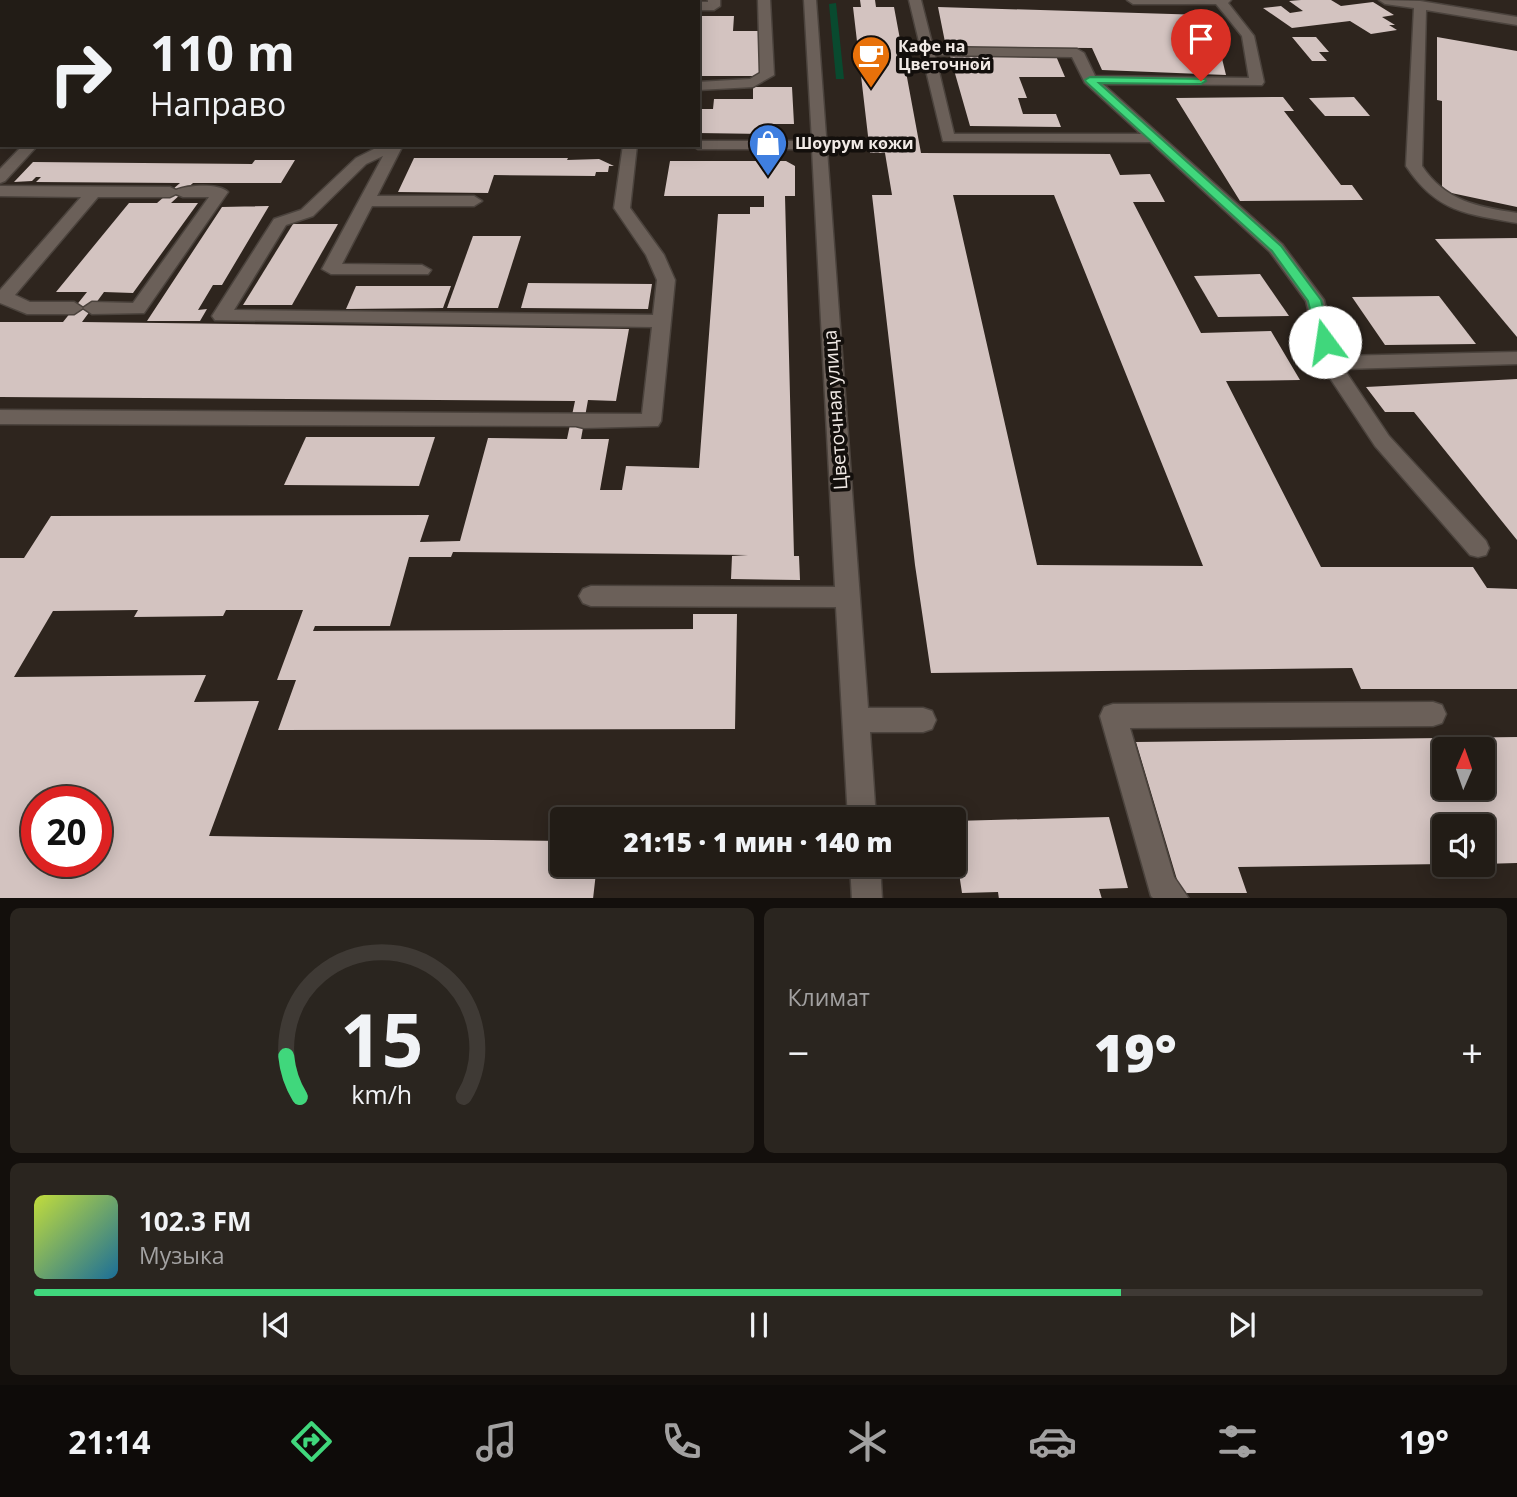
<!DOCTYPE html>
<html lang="ru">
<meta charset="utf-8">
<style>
body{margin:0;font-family:"Open Sans",sans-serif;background:#2a251f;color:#f1f3f6;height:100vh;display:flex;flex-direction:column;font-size:26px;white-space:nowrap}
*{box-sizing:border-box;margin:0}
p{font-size:23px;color:#a2a1a1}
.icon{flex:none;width:38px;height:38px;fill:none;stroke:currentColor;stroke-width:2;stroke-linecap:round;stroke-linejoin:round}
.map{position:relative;height:898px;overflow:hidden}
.side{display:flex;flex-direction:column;gap:10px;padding:10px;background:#130f0c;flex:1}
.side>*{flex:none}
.guide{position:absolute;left:0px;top:0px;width:700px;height:147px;box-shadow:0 4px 18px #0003,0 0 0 2px #3f3a35;background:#221c16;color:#f1f3f6;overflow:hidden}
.needle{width:46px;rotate:2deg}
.fabs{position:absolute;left:1432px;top:737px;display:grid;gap:14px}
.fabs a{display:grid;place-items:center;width:63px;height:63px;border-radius:7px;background:#221c16;box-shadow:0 4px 18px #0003,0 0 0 2px #3f3a35;font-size:35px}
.speed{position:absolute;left:21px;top:786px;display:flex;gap:14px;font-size:35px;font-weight:700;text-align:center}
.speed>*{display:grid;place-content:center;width:91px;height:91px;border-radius:50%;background:#221c16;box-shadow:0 4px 18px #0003,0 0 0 2px #3f3a35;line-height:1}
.speed .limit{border:10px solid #d22;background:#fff;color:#111}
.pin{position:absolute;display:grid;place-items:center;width:60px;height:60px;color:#fff;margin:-72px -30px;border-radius:50% 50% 50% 0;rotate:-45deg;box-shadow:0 0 7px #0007}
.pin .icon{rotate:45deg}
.me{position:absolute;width:77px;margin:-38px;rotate:346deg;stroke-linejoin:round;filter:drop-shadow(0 0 5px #0008)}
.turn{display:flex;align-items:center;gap:24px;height:147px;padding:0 35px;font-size:32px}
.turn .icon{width:91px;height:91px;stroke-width:2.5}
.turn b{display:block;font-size:49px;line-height:60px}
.big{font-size:52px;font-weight:800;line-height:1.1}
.side .tile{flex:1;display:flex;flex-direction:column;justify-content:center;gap:10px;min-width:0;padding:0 24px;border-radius:10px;background:#2a251f}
.side .dial{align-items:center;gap:0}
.dial svg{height:182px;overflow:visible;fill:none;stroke:#3f3a35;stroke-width:7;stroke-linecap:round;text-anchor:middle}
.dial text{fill:#f1f3f6;stroke:none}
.song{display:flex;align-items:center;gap:21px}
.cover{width:84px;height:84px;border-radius:10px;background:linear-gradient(135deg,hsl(70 70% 55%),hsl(200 70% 35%))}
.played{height:7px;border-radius:4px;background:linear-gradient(90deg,#40d77c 75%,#3f3a35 75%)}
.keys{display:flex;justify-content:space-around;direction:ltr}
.heat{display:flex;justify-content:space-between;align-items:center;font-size:38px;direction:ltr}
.side .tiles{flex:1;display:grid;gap:10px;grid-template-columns:1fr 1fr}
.tile:last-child{grid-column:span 2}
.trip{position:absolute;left:550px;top:807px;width:416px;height:70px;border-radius:7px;background:#221c16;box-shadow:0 4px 18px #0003,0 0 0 2px #3f3a35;font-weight:800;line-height:70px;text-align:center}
.menu{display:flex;height:112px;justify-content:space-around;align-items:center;background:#0e0b09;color:#a2a1a1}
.menu .icon{width:49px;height:49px}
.menu .active{color:#40d77c}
.menu b{font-size:32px;color:#f1f3f6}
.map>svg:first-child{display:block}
.green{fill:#094a2f}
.building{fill:#d3c3c0;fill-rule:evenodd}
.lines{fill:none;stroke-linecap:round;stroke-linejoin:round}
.minor-casing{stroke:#4b433d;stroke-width:3}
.minor{fill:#6b6059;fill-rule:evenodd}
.route{fill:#40d77c;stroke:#2a8c51;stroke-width:2}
.labels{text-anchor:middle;stroke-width:7;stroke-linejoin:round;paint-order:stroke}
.far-poi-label{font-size:16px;font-weight:bold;fill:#f1eae6;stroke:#130f0c;text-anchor:start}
.street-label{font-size:19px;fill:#f1eae6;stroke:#130f0c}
</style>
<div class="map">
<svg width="1517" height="899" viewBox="0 0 1517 899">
<rect width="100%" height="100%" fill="#2e251e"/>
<polygon class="green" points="836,3 844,79 836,79 829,4"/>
<g class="building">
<path d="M860 0H875L876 7H894L921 153 1110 154 1120 175 1150 174 1165 202H1133L1201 333 1271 331 1300 380 1226 381 1321 567H1473L1487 588 1517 589V689H1361L1352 668 931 673 915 565 872 195H892L885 153H870L853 7H861ZM953 195H1054L1203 566 1037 565Z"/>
<polygon points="1301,0 1331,0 1341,6 1373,2 1394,15 1382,17 1395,25 1389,25 1397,30 1371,34 1350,21 1292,28 1263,8 1281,6 1290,13 1303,11 1289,1"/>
<polygon points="938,7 1204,15 1216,34 1226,75 1102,70 1092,48 946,47"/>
<polygon points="698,16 734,16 733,31 761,31 760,76 698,76"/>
<polygon points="1292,37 1316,37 1329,52 1319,52 1327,61 1312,61"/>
<polygon points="1437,37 1517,51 1517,207 1442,191 1442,101 1437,100"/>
<polygon points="950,56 1056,56 1065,77 1019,77 1027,98 1018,98 1023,114 1056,114 1061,127 970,126"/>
<polygon points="753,87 792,87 794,124 772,124 772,134 698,133 698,109 713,109 714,99 753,99"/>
<polygon points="1283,97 1294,111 1284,111 1341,185 1352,185 1363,200 1240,201 1176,98"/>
<polygon points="1354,97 1370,116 1325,116 1309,98"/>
<polygon points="414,158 568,158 567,160 599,159 614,166 609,166 608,172 596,172 595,176 494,175 488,193 398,192"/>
<path d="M255 160H295L281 183H193L171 203H198L133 293 104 292 82 322 629 329 616 401 588 400 581 439H609L600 490H622L626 466 699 468 718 214H750V207H764V196H664L670 161H786L795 166V196H785L794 556H799L800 580 731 579 732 556 748 555 453 552 451 557H409L390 626H315L313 631 693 629V614H737L735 729 278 730 296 680H277L303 610H226L223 616 134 617 138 610 53 611 14 677 206 675 194 702 259 701 209 836 562 841V864H597L593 899H0V558H24L51 516 429 515 420 542 460 541 488 438 567 439 575 401 0 397V322H63L87 292H56L129 203H157L180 183 36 182 41 177H36L32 181 14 182 33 162 252 164ZM37 802H96V861H37Z"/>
<polygon points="269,206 222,285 213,285 198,310 207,309 200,321 147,321 222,207"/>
<polygon points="293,224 338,224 292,305 243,305"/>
<polygon points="473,236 521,236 498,308 447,308"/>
<polygon points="1517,238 1517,337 1435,239"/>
<polygon points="1260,274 1289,316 1218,317 1194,276"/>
<polygon points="528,283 652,284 648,309 521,308"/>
<polygon points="356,286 451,286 443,308 346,309"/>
<polygon points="1439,296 1476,344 1385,345 1352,297"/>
<polygon points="1517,379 1517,540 1414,412 1385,412 1366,387"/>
<polygon points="306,437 435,437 419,486 284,485"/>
<path d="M1517 737V863L1482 864V826H1444V864L1238 867 1247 893H1181L1136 742ZM1444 749H1482V788H1444Z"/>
<polygon points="1109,817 1128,888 1099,889 1102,899 999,899 998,892 962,893 954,840 954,821"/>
</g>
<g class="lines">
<g class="minor-casing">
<g id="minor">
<polygon points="279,0 291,0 278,2"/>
<rect x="502" y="0" width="12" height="2"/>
<rect x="559" y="0" width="12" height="2"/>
<rect x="613" y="0" width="12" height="2"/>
<rect x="659" y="0" width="12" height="2"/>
<polygon points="708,0 720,0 720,6 714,10 698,10 698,2 708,2"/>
<polygon points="758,0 770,0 774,75 753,87 698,90 698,82 750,79 760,73"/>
<polygon points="804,0 816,0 868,708 923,708 932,711 936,720 932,729 923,732 870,732 876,819 848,819 836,607 591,606 583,603 579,596 583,589 591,586 835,587 812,149 698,149 691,145 698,145 698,141 812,141"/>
<path d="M909 0H921L933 47 1077 49 1084 53 1095 76 1249 78 1242 36 1216 4H1133L1127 0H1231L1228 3 1254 36 1264 82 1262 85 1103 84 1282 244 1324 300 1338 356 1517 352V364L1344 369 1389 436 1486 541 1489 548 1486 555 1478 557 1470 555 1375 446 1320 363 1306 301 1270 252 1150 142 943 141ZM935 55 1072 57 1085 83 1141 134H954Z"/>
<path d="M1379 0 1420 1 1517 17V25L1426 10 1422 166C1445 201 1478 207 1517 213V223C1467 214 1436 212 1406 166L1414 8 1385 4Z"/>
<rect x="0" y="100" width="2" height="8"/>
<polygon points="0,138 2,145 7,145 0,146"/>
<polygon points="23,145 38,145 5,181 0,183 0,169"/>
<polygon points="382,145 403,145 377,196 474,196 482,201 474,206 372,206 342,264 422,265 431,270 428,274 331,274 322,269 383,156 366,164 313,216 286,225 234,310 653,315 657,280 646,255 614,208 623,145 637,145 630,208 664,255 675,280 661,421 658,426 584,428 576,426 0,424 0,410 642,414 652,327 215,320 212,316 274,219 301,210 356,158"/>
<path d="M0 186 170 187 176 190C188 185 219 183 228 192L144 313 92 314 83 308 74 314H27L0 303V290L81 197 0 196ZM176 194 183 197H209L133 303 92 302 83 308 74 302H30L15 295 98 197H170Z"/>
<polygon points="1433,702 1442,705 1446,714 1442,723 1433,726 1130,728 1174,877 1189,899 1154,899 1151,896 1100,716 1104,707 1113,704"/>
<polygon points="850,864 880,864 882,899 852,899"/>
</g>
</g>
<use href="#minor" class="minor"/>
</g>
<polygon class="route" points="1090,77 1205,79 1206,81 1201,84 1099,83 1281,246 1321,300 1332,342 1330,345 1325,347 1318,342 1308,301 1272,251 1086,82 1085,80"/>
<defs>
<g id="cafe-pin" transform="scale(2.0125)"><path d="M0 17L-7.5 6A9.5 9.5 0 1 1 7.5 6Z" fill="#e8710a" stroke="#130f0c"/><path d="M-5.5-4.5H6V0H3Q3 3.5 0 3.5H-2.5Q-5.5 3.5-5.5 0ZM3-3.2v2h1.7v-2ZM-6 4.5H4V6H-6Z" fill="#fff"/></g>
<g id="shop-pin" transform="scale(2.0125)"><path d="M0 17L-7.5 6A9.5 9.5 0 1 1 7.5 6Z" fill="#3f7fe0" stroke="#130f0c"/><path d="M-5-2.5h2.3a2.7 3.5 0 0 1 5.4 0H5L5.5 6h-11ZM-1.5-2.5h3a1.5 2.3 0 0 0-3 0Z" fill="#fff"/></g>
</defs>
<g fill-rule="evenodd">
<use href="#cafe-pin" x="871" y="55"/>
<use href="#shop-pin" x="768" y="143"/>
</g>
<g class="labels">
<g class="far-poi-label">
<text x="898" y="52">Кафе на<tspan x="898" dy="18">Цветочной</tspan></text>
<text x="795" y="149">Шоурум кожи</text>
</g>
<g class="street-label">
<text transform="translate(835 410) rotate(-94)" y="7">Цветочная улица</text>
</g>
</g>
</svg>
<div class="fabs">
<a><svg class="needle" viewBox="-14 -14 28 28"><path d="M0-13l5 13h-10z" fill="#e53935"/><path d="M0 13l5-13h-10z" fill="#a2a1a1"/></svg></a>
<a><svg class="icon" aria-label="sound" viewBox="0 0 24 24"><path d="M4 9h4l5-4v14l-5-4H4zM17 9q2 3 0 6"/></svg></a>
</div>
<div class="speed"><div class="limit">20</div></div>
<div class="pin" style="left:1201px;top:81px;background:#d93025"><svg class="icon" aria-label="arrive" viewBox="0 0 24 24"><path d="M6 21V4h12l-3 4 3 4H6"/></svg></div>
<svg class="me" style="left:1325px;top:342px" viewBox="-20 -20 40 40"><circle r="19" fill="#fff"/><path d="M0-13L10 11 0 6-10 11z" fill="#40d77c"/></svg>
<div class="trip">21:15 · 1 мин · 140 m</div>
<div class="guide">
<div class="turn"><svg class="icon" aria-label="right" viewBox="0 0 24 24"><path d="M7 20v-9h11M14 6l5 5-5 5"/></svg><div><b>110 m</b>Направо</div></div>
</div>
</div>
<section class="side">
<div class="tiles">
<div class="tile dial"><svg viewBox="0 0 100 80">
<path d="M14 69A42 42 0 1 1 86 69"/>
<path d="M14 69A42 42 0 0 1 8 51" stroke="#40d77c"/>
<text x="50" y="56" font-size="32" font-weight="700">15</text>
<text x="50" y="72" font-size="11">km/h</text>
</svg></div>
<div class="tile"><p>Климат</p>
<div class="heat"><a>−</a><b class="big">19°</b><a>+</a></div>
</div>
<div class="tile">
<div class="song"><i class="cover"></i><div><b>102.3 FM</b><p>Музыка</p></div></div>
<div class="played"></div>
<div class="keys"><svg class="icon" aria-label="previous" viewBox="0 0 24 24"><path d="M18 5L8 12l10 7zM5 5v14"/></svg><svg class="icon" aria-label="pause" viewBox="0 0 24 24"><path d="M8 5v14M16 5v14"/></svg><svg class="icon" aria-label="next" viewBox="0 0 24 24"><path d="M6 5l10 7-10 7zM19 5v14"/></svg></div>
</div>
</div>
</section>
<nav class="menu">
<b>21:14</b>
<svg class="icon active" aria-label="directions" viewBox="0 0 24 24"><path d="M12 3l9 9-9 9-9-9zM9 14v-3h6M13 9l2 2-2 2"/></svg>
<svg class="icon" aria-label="music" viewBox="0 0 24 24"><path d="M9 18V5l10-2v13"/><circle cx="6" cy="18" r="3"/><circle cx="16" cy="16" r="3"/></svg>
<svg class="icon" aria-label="phone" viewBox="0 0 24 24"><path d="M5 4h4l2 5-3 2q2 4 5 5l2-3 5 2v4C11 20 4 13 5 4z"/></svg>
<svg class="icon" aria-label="climate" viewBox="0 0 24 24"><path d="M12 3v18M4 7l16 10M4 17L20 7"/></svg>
<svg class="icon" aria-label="car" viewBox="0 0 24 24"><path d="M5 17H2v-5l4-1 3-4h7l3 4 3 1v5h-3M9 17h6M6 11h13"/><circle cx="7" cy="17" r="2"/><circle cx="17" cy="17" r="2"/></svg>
<svg class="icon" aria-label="filters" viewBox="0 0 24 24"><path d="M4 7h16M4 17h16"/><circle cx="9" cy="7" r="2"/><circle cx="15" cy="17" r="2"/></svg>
<b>19°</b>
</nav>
